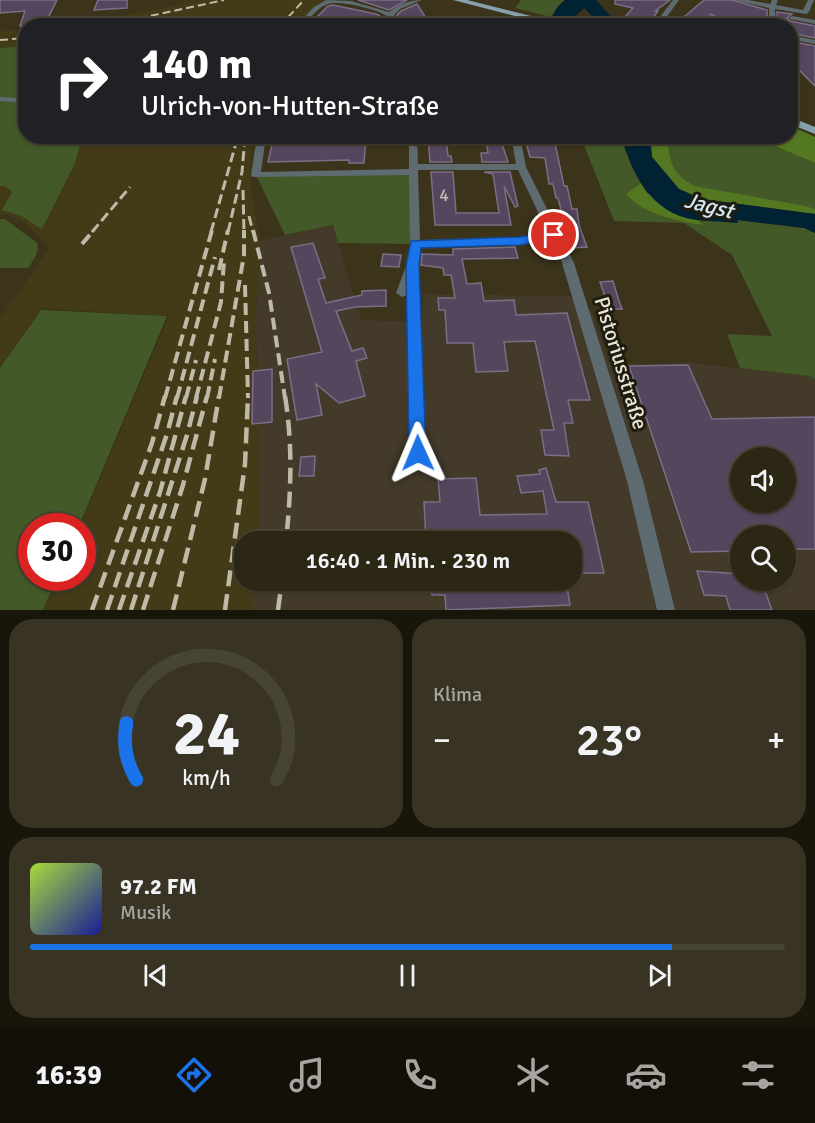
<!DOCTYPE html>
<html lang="de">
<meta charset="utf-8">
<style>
body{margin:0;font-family:Signika,sans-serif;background:#383322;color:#f1f3f6;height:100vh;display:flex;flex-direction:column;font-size:22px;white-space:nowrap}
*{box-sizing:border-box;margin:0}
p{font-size:20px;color:#a6a5a0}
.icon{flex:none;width:33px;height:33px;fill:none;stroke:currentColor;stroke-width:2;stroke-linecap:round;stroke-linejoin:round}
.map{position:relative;height:610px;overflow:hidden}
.sheet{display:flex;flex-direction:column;gap:9px;padding:9px;background:#18150b;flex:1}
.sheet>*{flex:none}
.top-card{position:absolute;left:18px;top:18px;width:780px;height:126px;border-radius:24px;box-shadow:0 2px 4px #0004,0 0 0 2px #484434;background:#202124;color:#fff;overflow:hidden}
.fabs{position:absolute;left:730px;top:447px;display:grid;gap:12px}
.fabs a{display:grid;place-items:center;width:66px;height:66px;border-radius:50%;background:#2c2714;box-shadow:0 2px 4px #0004,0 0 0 2px #484434;font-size:30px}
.speed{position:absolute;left:18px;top:513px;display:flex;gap:12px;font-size:30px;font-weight:700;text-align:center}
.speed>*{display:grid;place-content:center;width:78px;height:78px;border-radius:50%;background:#2c2714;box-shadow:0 2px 4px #0004,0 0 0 2px #484434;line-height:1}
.speed .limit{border:9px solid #d22;background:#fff;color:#111}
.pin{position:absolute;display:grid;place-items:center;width:51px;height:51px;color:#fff;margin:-26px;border:3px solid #fff;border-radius:50%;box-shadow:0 2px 6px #0007}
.me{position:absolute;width:66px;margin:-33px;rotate:359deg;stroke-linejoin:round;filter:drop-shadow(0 0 4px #0008)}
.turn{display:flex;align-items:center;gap:21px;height:126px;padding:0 24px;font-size:27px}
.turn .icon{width:78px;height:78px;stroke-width:2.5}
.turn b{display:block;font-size:42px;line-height:51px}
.big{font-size:45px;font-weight:600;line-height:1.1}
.sheet .widget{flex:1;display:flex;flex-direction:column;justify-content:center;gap:9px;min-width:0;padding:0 21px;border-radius:24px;background:#383322}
.sheet .dial{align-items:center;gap:0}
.dial svg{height:156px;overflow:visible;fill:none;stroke:#484434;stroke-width:7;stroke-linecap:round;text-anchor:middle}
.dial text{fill:#f1f3f6;stroke:none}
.song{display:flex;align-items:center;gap:18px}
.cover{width:72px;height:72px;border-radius:9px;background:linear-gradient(135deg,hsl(80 70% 55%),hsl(240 70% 35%))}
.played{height:6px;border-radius:3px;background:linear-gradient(90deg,#1a73e8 85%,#484434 85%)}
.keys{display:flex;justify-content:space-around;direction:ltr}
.heat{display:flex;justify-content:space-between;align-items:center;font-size:33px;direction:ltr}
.sheet .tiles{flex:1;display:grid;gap:9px;grid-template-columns:1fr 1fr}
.widget:last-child{grid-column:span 2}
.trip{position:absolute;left:234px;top:531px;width:348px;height:60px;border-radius:24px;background:#2c2714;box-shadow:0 2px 4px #0004,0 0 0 2px #484434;font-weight:600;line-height:60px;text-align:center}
.tab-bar{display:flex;height:96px;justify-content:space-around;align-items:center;background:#121008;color:#a6a5a0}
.tab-bar .icon{width:42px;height:42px}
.tab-bar .active{color:#1a73e8}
.tab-bar b{font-size:27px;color:#f1f3f6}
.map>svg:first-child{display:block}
.industrial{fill:#433a2a;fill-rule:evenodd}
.built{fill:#433a18}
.green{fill:#435928}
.forest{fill:#547821}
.water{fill:#002232}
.building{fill:#54465d;stroke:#7c6e87;stroke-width:1.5;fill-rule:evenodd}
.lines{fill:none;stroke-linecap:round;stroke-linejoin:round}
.minor{fill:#5e6b71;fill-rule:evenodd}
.primary{fill:#86a0ae;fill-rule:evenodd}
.rail-far3{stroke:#bfbaa8;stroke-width:2;stroke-dasharray:8 4;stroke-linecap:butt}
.rail-far2{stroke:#bfbaa8;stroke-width:3;stroke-dasharray:10 4.5;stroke-linecap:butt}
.rail-far1{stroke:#bfbaa8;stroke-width:4;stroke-dasharray:12 6;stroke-linecap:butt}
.rail{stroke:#bfbaa8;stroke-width:4.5;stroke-dasharray:16 8;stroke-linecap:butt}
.route{fill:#1a73e8;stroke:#114b97;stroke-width:1.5}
.labels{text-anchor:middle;stroke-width:6;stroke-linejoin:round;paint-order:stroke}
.number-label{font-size:18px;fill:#c4bdb7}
.street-label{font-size:21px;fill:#e9e5d5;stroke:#1f1c10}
.water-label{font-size:22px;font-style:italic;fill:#d1e8f5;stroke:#1f1c10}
</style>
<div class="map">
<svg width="815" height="610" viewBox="0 0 815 610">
<rect width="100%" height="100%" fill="#3b341a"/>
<path class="industrial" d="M333 225 361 320 422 322 423 294 570 296 591 310 609 364 693 363 809 376 815 379V610H252L256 581 572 580V542L259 541 256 310 260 241ZM741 458H786V502H741ZM741 536H786V580H741Z"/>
<g class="built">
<polygon points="195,0 325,0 295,25 63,26 150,11"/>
<polygon points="25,30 25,46 0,48 0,31"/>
<polygon points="26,137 253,137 251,159 251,187 260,241 256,310 259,541 244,542 244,580 256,581 252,610 44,610 58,578 82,578 82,526 80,526 169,316 41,308 0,367 0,319 48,250 47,244 25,223 10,215 0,214 0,181"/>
</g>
<g class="green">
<polygon points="521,0 565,0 558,6 551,17 515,8"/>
<polygon points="25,46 26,136 82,137 75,163 42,229 19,215 2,210 12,192 5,186 0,186 0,48"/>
<path d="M730 136 760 140 815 163V209L695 186C672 174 670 162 667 137H705L712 142 728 141Z"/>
<polygon points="581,137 622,137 625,150 641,183 626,194 669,218 702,225 696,218 738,222 737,220 805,228 815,233 815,379 809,376 740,368 727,334 772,336 732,255 684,223 614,221"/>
<polygon points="414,172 415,244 338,243 333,225 285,235 256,175"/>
<path d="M0 219H5L37 243C40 253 33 260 28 268H0Z"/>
<polygon points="41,310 167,316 79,526 32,526 32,578 57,578 43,610 0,610 0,368"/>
</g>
<g class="forest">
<polygon points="791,126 815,137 815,163 760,140 735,137 790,136"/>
<path d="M650 137H667C670 162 672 174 695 186L805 206 815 209V214L702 199 679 189 652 157Z"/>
<path d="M641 183 647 193 691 218H696L703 225C677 221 644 215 626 194Z"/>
</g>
<g class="water">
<path d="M565 0H596L619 25H601L584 8 570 21 571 25 551 26C552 14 556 7 565 0Z"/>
<path d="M622 137H650L652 157 679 189 702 199 815 214V233L804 228 737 220 738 223C721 221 702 222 686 218 649 208 630 170 622 137Z"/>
</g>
<g class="building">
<polygon points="0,0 57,0 44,26 20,26 25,11 0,13"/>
<polygon points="98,0 127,0 127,8 94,10"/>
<polygon points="358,0 407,0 389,10"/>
<polygon points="615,0 670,0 655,11 658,11 649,23 624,18 633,8 615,4"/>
<polygon points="704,0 732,0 767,10 767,26 747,23 748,26 731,25 711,14 705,25 693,22 691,26 677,23"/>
<polygon points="417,4 429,23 426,24 427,26 402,26 397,15 401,11"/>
<polygon points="333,5 376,14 386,19 390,25 367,25 366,20 357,21 332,18 326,26 308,26 328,6"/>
<polygon points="777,12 792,14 787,18 790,21 815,26 815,38 790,33 790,26 778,26"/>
<polygon points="790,41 815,46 815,86 800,71 790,69"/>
<polygon points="274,136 366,136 364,163 349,163 349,160 268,162"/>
<polygon points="428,136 446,137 448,156 451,156 452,162 430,162"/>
<polygon points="524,136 539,136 541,143 555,143 564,186 567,186 572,209 577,209 579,225 587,247 571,248 558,198 556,198 553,184 549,184 545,158 530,157"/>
<polygon points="486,141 501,141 508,162 482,162 481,153 488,153"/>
<polygon points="431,172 453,172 456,213 499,213 493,174 484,172 510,172 518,206 515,207 504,186 511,225 435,225"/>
<polygon points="313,243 325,278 318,279 326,303 362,295 362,291 386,290 386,306 355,307 336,311 352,351 363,348 367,358 356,361 365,396 339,403 316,384 322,415 297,420 287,359 322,352 291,247"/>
<polygon points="515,247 518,258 462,259 467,284 481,283 484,301 514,300 516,315 567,313 590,400 568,400 573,423 564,423 569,456 545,455 541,430 554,430 535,341 504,342 508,371 476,372 473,343 447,343 445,310 439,310 438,298 455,298 451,275 444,275 443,268 421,265 422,254 453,255 453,249"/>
<polygon points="383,254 401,255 399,267 381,266"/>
<polygon points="613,281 619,301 622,309 609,309 600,282"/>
<path d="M688 365 712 419 815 417V549H786V536H741V551L691 552 629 366ZM741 458H786V502H741Z"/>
<polygon points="272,369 272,422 252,424 253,371"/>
<polygon points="315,456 314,476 299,476 301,457"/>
<polygon points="546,468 556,502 588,502 604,573 572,573 572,542 426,542 424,502 440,502 438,479 476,478 480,515 547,514 543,491 521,493 517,476 540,474 539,470"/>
<polygon points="697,571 741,574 741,580 761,580 772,610 730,610 726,596 704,595"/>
<polygon points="432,580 566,580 570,605 446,610 445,595 432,595"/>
</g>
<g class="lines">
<g class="minor">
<path d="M326 0 351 1 389 12C399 4 410 0 422 0L400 9 394 15 400 26H393C392 23 390 20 388 17 381 10 338 0 328 4 318 7 310 18 303 26H296L314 7Z"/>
<polygon points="673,0 679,0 660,26 653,26"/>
<polygon points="734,0 748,0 770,4 772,0 778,0 776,5 803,10 808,0 814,0 809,12 806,14 775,9 776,26 769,26 769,8"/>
<polygon points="792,16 815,20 815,24 790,19 789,18"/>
<polygon points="713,17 715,18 729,26 720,26 711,20 710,19"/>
<polygon points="790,35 815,40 815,44 790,39"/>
<polygon points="0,97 16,98 20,100 16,102 0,101"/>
<path d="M257 136H266L261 172 409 169V136H417L418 164H516L511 136H520L526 167 574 263 643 481 675 610H657L627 481 562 263 551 239 520 245 420 247 418 266 425 453 423 458 418 460 413 458 411 453 407 295 402 297 396 293 406 266 410 244 409 175 253 177 251 175ZM418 170H518L548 233 520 237 420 240Z"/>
</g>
<g class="primary">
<polygon points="453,0 467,0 571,26 554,26"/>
<polygon points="790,117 815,127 815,134 790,124"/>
</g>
<g class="rail-far3">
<polyline points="104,26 224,0"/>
<polyline points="280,26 304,0"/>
<polyline points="0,40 26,38"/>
</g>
<g class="rail-far2">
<polyline points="243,190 244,232"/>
<polyline points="249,216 253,232"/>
<polyline points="92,232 130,187"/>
<polyline points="211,232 238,136"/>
<polyline points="228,232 242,172 245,137"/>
</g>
<g class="rail-far1">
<polyline points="253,230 269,293 285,398"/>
<polyline points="82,244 94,230"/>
<polyline points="219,270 228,230"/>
<polyline points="245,285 248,398"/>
<polyline points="165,398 212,230"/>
<polyline points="177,398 215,257"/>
<polyline points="186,398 196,360"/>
<polyline points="196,398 221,302 224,261"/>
<polyline points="207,398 215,359"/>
<polyline points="219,398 244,255 244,230"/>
</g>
<g class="rail">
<path d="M285 396C293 446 291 492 286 542"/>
<polyline points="92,610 152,443 165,396"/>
<polyline points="107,610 167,434 177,396"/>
<polyline points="119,610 160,492 186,396"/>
<polyline points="131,610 187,435 197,396"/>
<polyline points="143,610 183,485 207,396"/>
<polyline points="173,610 205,479 219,396"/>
<polyline points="225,610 245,464 248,396"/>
<polyline points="278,610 282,580"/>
</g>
</g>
<polygon class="route" points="554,231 559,232 559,238 520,245 421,248 419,266 426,453 424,458 418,461 412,458 409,453 406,266 411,241 520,237"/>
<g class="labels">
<g class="number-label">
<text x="444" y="201">4</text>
</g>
<g class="street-label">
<text transform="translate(621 363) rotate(73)" y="7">Pistoriusstraße</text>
</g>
<g class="water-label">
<text transform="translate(709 205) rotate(14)" y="8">Jagst</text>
</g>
</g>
</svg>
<div class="fabs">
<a><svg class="icon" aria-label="sound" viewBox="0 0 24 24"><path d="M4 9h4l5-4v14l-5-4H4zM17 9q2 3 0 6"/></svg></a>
<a><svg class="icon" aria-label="search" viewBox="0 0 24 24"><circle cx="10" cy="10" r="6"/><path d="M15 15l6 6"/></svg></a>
</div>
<div class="speed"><div class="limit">30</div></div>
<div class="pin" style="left:554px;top:235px;background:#d93025"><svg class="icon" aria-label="arrive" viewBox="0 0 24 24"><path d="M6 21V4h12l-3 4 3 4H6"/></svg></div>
<svg class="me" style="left:418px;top:453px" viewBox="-20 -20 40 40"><path d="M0-17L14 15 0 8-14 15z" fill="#1a73e8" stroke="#fff" stroke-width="4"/></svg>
<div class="trip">16:40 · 1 Min. · 230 m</div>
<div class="top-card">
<div class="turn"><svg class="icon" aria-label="right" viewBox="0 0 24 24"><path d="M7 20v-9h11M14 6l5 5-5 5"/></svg><div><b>140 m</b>Ulrich-von-Hutten-Straße</div></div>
</div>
</div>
<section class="sheet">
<div class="tiles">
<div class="widget dial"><svg viewBox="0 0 100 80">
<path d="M14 69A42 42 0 1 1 86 69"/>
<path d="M14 69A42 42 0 0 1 9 40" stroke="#1a73e8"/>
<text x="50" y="56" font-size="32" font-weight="700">24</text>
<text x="50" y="72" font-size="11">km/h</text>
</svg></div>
<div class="widget"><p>Klima</p>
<div class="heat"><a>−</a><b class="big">23°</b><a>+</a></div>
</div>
<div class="widget">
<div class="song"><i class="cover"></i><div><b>97.2 FM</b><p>Musik</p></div></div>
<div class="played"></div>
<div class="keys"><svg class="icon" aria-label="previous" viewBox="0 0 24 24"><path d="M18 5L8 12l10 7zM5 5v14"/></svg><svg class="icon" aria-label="pause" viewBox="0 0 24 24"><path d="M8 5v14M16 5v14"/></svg><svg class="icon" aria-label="next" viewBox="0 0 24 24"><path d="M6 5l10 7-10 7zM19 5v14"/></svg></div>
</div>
</div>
</section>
<nav class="tab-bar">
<b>16:39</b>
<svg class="icon active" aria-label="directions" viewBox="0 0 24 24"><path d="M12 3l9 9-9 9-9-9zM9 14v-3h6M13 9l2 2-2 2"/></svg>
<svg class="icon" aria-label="music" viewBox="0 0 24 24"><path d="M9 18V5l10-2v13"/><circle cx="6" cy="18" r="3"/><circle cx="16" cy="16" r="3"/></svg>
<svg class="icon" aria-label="phone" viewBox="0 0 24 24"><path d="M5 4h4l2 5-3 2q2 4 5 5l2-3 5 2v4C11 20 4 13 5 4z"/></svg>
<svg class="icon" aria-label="climate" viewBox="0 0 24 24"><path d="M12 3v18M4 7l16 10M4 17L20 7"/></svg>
<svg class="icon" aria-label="car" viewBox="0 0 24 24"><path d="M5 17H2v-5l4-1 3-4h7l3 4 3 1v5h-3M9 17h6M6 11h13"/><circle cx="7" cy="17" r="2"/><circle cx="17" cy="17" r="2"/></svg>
<svg class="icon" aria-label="filters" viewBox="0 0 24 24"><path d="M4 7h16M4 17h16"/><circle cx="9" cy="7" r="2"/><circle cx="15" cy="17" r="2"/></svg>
</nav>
